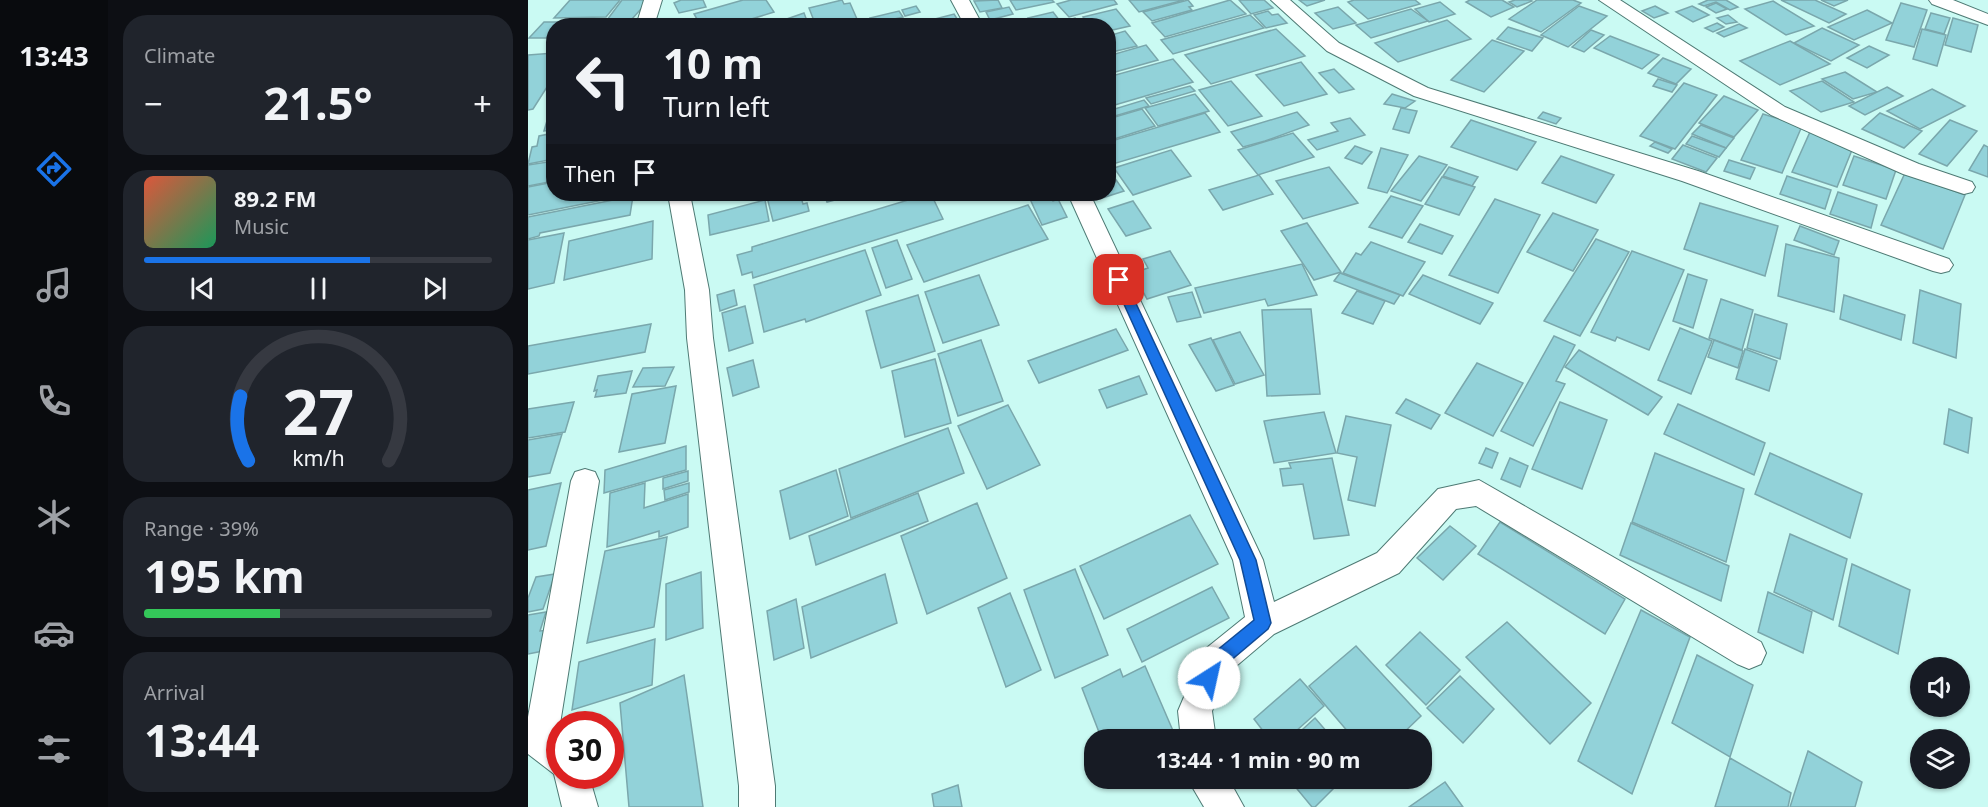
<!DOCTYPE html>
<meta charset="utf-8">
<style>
body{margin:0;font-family:"Noto Sans",sans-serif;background:#20242c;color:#f1f3f6;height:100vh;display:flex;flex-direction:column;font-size:22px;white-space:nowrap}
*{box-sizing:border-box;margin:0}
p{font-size:20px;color:#9ea1a6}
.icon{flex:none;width:33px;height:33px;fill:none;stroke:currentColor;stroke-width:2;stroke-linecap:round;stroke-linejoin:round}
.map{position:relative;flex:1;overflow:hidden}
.side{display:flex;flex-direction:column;gap:15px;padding:15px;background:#0d0f14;width:420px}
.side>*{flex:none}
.guide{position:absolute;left:18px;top:18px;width:570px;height:183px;border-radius:24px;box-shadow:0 2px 4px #0004;background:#171b24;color:#f1f3f6;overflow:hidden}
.fabs{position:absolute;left:1382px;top:657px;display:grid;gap:12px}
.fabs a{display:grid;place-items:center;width:60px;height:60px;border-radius:50%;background:#171b24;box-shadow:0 2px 4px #0004;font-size:30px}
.speed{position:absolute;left:18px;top:711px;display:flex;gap:12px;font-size:30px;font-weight:700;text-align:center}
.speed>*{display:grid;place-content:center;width:78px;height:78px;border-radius:50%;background:#171b24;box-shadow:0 2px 4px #0004;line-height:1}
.speed .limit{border:9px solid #d22;background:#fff;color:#111}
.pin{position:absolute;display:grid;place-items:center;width:51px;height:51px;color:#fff;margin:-26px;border-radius:12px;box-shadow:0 3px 9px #0006}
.me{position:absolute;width:66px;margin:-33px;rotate:35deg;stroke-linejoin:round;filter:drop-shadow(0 0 4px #0008)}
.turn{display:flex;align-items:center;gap:21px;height:126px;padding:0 18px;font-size:27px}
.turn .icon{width:78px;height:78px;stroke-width:2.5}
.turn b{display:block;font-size:42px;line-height:51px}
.then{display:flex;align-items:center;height:57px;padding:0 18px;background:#0003;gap:12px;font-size:22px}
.big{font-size:45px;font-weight:700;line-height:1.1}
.side .widget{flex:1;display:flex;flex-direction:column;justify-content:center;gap:9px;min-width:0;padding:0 21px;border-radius:24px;background:#20242c}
.side .dial{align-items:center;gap:0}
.dial svg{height:156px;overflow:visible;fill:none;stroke:#363941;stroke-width:7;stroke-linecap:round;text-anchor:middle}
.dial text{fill:#f1f3f6;stroke:none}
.song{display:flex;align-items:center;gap:18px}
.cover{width:72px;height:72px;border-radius:9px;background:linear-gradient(135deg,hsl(10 70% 55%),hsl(150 70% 35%))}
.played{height:6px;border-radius:3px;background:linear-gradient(90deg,#1a73e8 65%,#363941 65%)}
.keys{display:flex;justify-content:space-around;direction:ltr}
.heat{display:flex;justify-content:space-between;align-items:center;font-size:33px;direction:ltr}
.charge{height:9px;border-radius:4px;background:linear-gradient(90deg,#34c759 39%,#363941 0)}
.trip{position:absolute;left:556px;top:729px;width:348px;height:60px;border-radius:24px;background:#171b24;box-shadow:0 2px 4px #0004;font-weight:700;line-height:60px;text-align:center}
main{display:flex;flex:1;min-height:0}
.tabs{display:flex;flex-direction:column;width:108px;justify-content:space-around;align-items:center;background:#090b0e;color:#9ea1a6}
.tabs .icon{width:42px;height:42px}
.tabs .current{color:#1a73e8}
.tabs b{font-size:27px;color:#f1f3f6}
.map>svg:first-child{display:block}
.building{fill:#92d2d9;stroke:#7aa7ac;stroke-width:1.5}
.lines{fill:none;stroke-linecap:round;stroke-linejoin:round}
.minor-casing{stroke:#4e7a74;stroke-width:2}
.minor{fill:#fff;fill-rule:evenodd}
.route{fill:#1a73e8;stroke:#114b97;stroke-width:1.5}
</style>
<main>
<nav class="tabs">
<b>13:43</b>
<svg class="icon current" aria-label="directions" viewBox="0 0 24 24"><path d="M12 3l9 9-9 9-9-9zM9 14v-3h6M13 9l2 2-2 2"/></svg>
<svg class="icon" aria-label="music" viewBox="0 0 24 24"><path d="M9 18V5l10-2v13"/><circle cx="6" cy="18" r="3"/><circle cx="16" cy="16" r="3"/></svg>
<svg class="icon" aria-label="phone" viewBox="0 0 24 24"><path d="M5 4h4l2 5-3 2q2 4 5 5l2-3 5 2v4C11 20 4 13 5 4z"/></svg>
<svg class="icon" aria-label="climate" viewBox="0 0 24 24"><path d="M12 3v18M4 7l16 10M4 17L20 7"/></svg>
<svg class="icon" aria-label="car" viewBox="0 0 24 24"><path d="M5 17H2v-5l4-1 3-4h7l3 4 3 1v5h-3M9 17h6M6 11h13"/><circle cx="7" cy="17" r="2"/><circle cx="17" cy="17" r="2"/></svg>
<svg class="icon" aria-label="filters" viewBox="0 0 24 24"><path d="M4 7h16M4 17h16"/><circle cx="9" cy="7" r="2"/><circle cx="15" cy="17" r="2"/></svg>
</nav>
<section class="side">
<div class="widget"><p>Climate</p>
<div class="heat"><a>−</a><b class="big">21.5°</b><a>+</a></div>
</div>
<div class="widget">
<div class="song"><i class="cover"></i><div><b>89.2 FM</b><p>Music</p></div></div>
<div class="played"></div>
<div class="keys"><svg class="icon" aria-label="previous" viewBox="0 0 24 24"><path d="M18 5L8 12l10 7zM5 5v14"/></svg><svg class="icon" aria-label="pause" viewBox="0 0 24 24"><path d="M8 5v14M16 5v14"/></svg><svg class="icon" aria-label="next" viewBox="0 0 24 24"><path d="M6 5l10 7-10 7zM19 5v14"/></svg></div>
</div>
<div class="widget dial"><svg viewBox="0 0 100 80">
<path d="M14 69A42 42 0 1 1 86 69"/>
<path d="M14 69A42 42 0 0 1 10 36" stroke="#1a73e8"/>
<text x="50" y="56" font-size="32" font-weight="700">27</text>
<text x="50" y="72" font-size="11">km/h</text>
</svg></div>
<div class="widget"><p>Range · 39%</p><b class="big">195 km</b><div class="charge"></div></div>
<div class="widget"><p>Arrival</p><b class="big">13:44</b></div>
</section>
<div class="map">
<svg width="1460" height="807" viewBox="0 0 1460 807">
<rect width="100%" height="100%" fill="#cafaf3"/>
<g class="building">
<polygon points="42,0 92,0 78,17 26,18"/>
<polygon points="94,0 121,0 104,19 79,20"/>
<polygon points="153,0 175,0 178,7 151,13 146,3"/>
<polygon points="215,0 238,0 246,12 201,26 173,26 166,14"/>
<polygon points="314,0 316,4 322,3 332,26 288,26 281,8"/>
<polygon points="470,0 474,8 452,12 446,1"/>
<polygon points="482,0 524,0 526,2 488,10"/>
<polygon points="543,0 586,0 589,4 541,17 529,4"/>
<polygon points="601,0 656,0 611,12"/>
<polygon points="660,0 665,6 661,7 664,10 624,21 615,12"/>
<polygon points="702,0 718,14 637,37 624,23"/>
<polygon points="711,0 736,0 745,8 723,14"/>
<polygon points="771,0 797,0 779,6"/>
<polygon points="826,0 887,0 892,4 840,19 820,2"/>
<polygon points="942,0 974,0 986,7 963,17 938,2"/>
<polygon points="987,0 1002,0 1004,1 989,7 981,2"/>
<polygon points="1009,0 1045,0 1053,3 1013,32 981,19"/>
<polygon points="1180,0 1198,0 1210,7 1202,10 1188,2 1176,6 1171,4"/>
<polygon points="1253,0 1287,0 1318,14 1301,23"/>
<polygon points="1293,0 1320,0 1306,6"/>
<polygon points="1245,1 1286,26 1258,35 1217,9"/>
<polygon points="912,2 927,14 901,22 887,9"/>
<polygon points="1188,3 1199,9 1188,13 1178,7"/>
<polygon points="1373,3 1399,10 1386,47 1358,40"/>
<polygon points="388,6 392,12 377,16 374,10"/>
<polygon points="1051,6 1079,16 1040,47 1013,35"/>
<polygon points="1127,6 1140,13 1126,18 1114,11"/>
<polygon points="1164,6 1181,15 1165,22 1148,12"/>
<polygon points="481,7 485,14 462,20 458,12"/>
<polygon points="810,7 828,23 805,29 787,13"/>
<polygon points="588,9 602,26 580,31 580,26 561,26 555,17"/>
<polygon points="883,9 900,21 843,38 828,25"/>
<polygon points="1339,10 1364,23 1326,40 1300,27"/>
<polygon points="371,11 375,17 345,24 342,18"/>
<polygon points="740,11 744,15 750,14 759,23 738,28 726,15"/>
<polygon points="525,12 532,21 514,26 498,26 504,24 500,18"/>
<polygon points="276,13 281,26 255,26 253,21"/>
<polygon points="1403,13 1422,18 1416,34 1397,29"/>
<polygon points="426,14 431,22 411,26 407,19"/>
<polygon points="722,15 736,28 645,54 633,40"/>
<polygon points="1200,15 1209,22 1198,24 1189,18"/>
<polygon points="547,18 553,26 520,26"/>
<polygon points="1425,18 1450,25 1443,52 1417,45"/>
<polygon points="403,19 406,26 378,26"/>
<polygon points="919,20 943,39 870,62 847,43"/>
<polygon points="16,22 57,22 53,26 26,26 26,38 1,38"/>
<polygon points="1189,23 1196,27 1185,32 1177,28"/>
<polygon points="1211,24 1219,28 1196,37 1189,33"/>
<polygon points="980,27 1015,38 1004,51 969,39"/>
<polygon points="1294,28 1331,45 1303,61 1266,43"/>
<polygon points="748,29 777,56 683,84 657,55"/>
<polygon points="1394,29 1418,35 1409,66 1385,59"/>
<polygon points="1063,30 1076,35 1056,52 1044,47"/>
<polygon points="597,31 609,46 580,53 580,36"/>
<polygon points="1082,36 1131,55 1114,69 1066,48"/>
<polygon points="964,40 996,51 956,92 923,80"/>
<polygon points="1262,41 1302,64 1252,85 1212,61"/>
<polygon points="618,45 630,60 580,74 580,56"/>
<polygon points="1341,46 1361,55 1339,68 1319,58"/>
<polygon points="26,53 26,76 5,109 0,110 0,55"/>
<polygon points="1135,58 1163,69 1148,84 1120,73"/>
<polygon points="645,59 665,82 580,107 580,77"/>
<polygon points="773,62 799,94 756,106 728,75"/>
<polygon points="806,69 826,89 811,93 791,73"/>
<polygon points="1317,72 1349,92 1325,99 1294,79"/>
<polygon points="1130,79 1149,85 1144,92 1125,86"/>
<polygon points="703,81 734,116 700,126 671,90"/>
<polygon points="1294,81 1326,102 1293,112 1262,91"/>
<polygon points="1156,83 1189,95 1147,149 1112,136"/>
<polygon points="662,86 667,91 623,104 618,98"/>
<polygon points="1359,87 1375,96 1337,115 1321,106"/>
<polygon points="1404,89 1437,106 1392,129 1359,111"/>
<polygon points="667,94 681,111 630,126 617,108"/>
<polygon points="864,94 887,101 877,108 856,104"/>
<polygon points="1196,96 1230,110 1206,137 1171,123"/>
<polygon points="616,100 621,106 580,118 580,111"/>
<polygon points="24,104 26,130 16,131"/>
<polygon points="873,108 889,111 881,133 865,129"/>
<polygon points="614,109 627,126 580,141 580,119"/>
<polygon points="769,112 781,125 737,141 715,147 703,132"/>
<polygon points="1015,112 1033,118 1028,124 1010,118"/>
<polygon points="677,113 692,132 585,164 580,157 580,142"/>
<polygon points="1352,113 1394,131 1376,148 1334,129"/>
<polygon points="1235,114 1274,126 1254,173 1213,160"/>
<polygon points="822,118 837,135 789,150 780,140 810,131 803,123"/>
<polygon points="943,120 1008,142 989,170 923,147"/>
<polygon points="1422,120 1449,131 1419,166 1391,154"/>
<polygon points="1173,125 1206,138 1198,148 1164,134"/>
<polygon points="1282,132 1326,145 1309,187 1264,172"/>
<polygon points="26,133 26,159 0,164 4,147 9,146 11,136"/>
<polygon points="765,133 786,157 730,175 710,150"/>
<polygon points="1164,136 1198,148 1191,157 1158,144"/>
<polygon points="1127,142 1144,149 1140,153 1122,146"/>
<polygon points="1155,145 1189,158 1178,172 1144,159"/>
<polygon points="1456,145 1460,147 1460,177 1441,170"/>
<polygon points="827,146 844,152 834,164 817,158"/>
<polygon points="853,148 880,155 859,193 840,188"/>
<polygon points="643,150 663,176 605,195 586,168"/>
<polygon points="891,156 919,165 893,201 863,191"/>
<polygon points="1033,156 1086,175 1068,203 1014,183"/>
<polygon points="1326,156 1368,170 1358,199 1315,185"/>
<polygon points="1201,160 1227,168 1222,179 1196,171"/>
<polygon points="26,161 26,181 0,186 0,165"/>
<polygon points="801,167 830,203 775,219 748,181"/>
<polygon points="921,167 950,177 944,186 915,176"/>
<polygon points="581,170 596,191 574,198 572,194 580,194"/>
<polygon points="1377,173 1437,195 1415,249 1353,225"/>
<polygon points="731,175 745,194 695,210 681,190"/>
<polygon points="1259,176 1303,190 1297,209 1252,194"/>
<polygon points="914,177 947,187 931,215 897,204"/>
<polygon points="26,182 26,194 105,194 0,215 0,187"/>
<polygon points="1310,192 1349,205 1343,228 1302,214"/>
<polygon points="253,194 272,194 275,204 279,203 281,211 245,221 239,197"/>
<polygon points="296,194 330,194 299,202"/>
<polygon points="400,194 403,194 415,219 225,278 224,272 214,275 209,255 224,251 224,247"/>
<polygon points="522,194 525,201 530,199 539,217 514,225 502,199"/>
<polygon points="105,196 102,215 12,233 11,236 0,239 0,217"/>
<polygon points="863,196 895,206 874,238 841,227"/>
<polygon points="967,199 1012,215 970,293 921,275"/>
<polygon points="237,200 241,221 182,235 180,215"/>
<polygon points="605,201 623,228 598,236 580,209"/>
<polygon points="1172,203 1250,226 1237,276 1156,249"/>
<polygon points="500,205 520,239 396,282 379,245"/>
<polygon points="1025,213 1070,230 1045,271 999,252"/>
<polygon points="125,221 124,259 36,280 41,241"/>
<polygon points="779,223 813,272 786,280 753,231"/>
<polygon points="892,224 925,236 914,254 880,242"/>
<polygon points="1272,226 1311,241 1306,255 1266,240"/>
<polygon points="36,233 26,283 0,289 0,240"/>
<polygon points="1068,239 1101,252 1052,336 1016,321"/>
<polygon points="369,240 384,279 358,288 344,248"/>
<polygon points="843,242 897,262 875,296 815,273 828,253 833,255"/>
<polygon points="1258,244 1311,258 1306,312 1250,296"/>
<polygon points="337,250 353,295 278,322 277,319 236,332 226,285"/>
<polygon points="642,251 663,285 619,299 605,273 620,268 615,259"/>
<polygon points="1104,251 1156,270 1121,350 1089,337 1087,341 1063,332"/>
<polygon points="774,264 789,295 740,306 737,299 676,313 667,288"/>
<polygon points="812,273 872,295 866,304 806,281"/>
<polygon points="1160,274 1179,280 1165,328 1145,321"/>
<polygon points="451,275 471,325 415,343 397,292"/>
<polygon points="895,275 965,303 952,324 881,294"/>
<polygon points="206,290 209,305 192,311 189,295"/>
<polygon points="1392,290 1433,304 1428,358 1385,343"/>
<polygon points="829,291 857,301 845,324 814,313"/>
<polygon points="664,292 673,317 649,322 640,297"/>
<polygon points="390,295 407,351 353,368 338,311"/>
<polygon points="1316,295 1377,315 1373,340 1312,319"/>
<polygon points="1193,299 1225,310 1214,350 1181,338"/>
<polygon points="217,306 225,343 201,351 194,313"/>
<polygon points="783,309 792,394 739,396 734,310"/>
<polygon points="1227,314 1259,324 1252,359 1219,348"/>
<polygon points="123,324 117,352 0,374 0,346"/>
<polygon points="1152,328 1184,341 1163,394 1130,380"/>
<polygon points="588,329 600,350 511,383 500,361"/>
<polygon points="712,332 736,375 707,384 685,340"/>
<polygon points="1026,336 1047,345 1028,381 1037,384 1005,446 973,431"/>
<polygon points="683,338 706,385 688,391 661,345"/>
<polygon points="453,340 475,401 430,416 410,354"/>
<polygon points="1186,340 1215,351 1210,368 1180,357"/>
<polygon points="1217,349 1249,361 1241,391 1208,379"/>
<polygon points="1051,350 1134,397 1120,415 1037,367"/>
<polygon points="407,359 423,423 377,437 364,371"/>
<polygon points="225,360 231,387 205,396 199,368"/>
<polygon points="949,363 995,383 965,436 917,413"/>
<polygon points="146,367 137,386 105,387 115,368"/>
<polygon points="104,371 98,393 67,397 69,390 66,391 70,376"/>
<polygon points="611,376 619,394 579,408 571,390"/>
<polygon points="148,386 137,443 91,452 104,394"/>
<polygon points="878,399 912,415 903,429 868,413"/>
<polygon points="46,402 37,432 0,438 0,409"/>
<polygon points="1032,402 1079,420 1054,489 1004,469"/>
<polygon points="1150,404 1237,443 1226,475 1136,434"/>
<polygon points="480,405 512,465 459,489 430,426"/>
<polygon points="1421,409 1444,418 1440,453 1416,444"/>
<polygon points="796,412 808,453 746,463 736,421"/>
<polygon points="818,416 863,425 847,506 820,500 829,457 809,453"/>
<polygon points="420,428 436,473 323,518 311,469"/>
<polygon points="34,434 22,473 0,477 0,440"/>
<polygon points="158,446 158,470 76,493 77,470"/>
<polygon points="958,448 970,453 964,468 951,463"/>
<polygon points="1127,453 1216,489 1198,562 1104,522"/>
<polygon points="1242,453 1334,494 1322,538 1227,494"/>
<polygon points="804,458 821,535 786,539 775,484 755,486 752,469 763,468 761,463"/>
<polygon points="982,458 1000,466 992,487 973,479"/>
<polygon points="308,470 320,516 262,539 252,491"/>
<polygon points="160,471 160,481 135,489 135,478"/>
<polygon points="33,483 18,546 0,550 0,490"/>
<polygon points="117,483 116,508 160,494 160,527 131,537 131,531 79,547 82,493"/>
<polygon points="161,483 161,492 137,500 136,490"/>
<polygon points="390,493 400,521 288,565 281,536"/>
<polygon points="449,503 479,578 399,614 373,536"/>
<polygon points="662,515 690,564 576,619 552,566"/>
<polygon points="972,522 1097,599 1077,634 950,554"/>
<polygon points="1103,523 1201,566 1193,601 1092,555"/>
<polygon points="922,526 948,546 915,580 889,558"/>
<polygon points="1262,534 1319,559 1305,620 1246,592"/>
<polygon points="139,537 126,627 59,643 77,551"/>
<polygon points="1324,564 1382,590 1370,654 1311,626"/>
<polygon points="547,569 580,655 527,678 496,590"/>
<polygon points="173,572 175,628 138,640 138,584"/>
<polygon points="27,574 15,609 0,612 0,598 8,577"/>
<polygon points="357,574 369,623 283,658 274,607"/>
<polygon points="684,587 701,618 614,662 599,629"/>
<polygon points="1240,592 1284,612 1275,653 1230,632"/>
<polygon points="482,593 513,670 478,687 450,608"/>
<polygon points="268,599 276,648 246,660 239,611"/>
<polygon points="1113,610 1162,637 1104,794 1050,761"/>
<polygon points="18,612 12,631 22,630 15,651 0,654 0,615"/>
<polygon points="979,622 1063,703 1022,744 938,657"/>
<polygon points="892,632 932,670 898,705 858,665"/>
<polygon points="127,639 124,685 44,710 51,662"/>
<polygon points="828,646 893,716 868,740 827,740 781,686"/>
<polygon points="1169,655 1225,685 1202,757 1144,723"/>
<polygon points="617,666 649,740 574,740 554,688 592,669 595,677"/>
<polygon points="156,675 175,807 101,807 92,703"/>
<polygon points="932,676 966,709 935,743 899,708"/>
<polygon points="772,679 796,706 758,740 742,740 726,719"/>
<polygon points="787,718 806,740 763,740"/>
<polygon points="1280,751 1334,782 1327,807 1262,807"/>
<polygon points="1202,758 1263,793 1260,807 1187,807"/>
<polygon points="760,778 816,778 787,807 784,807"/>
<polygon points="917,782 935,807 881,807"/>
<polygon points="430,785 434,807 406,807 404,794"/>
</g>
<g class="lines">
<g class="minor-casing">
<g id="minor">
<polygon points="116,0 134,0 126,26 108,26"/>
<polygon points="423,0 441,0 455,26 437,26"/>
<polygon points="743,0 762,0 811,43 900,88 1170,171 1421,259 1425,265 1421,271 1413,273 1405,271 1154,181 886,96 799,51"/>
<polygon points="1071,0 1092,0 1257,107 1391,164 1444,182 1447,187 1444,192 1436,194 1375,174 1243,115"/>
<polygon points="1401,0 1425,0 1460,14 1460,25 1404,4"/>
<polygon points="140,194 162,194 181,290 185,338 247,786 247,807 211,807 211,786 159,338 157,290"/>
<polygon points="540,194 562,194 735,560 746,602 849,553 910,489 951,480 1233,642 1238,653 1233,664 1221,669 1209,664 948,506 928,509 871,573 746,634 700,673 684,711 688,740 653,740 650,711 676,650 717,617 705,560"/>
<polygon points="57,469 67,472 71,481 32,724 32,776 61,776 70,807 34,807 26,774 0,754 0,717 43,481 47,472"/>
<polygon points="659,778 700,778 716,807 676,807"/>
</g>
</g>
<use href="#minor" class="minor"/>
</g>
<polygon class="route" points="591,276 597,280 728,560 743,623 740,629 694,668 687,684 681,687 675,684 672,678 682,656 726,620 712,560 585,280"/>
</svg>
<div class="fabs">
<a><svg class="icon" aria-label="sound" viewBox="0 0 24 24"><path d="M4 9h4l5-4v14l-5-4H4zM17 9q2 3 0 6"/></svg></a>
<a><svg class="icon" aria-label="layers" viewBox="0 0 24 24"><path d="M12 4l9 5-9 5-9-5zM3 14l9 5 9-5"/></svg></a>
</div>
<div class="speed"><div class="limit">30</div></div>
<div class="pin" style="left:591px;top:280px;background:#d93025"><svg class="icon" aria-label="arrive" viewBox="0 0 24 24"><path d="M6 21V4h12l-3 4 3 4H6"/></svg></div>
<svg class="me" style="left:681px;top:678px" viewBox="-20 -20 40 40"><circle r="19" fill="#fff"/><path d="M0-13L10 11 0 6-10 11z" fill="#1a73e8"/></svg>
<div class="trip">13:44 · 1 min · 90 m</div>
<div class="guide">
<div class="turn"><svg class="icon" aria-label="left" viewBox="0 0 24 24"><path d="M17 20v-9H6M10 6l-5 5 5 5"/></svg><div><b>10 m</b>Turn left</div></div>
<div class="then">Then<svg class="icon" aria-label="arrive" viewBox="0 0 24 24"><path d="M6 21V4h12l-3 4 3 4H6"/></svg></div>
</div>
</div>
</main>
